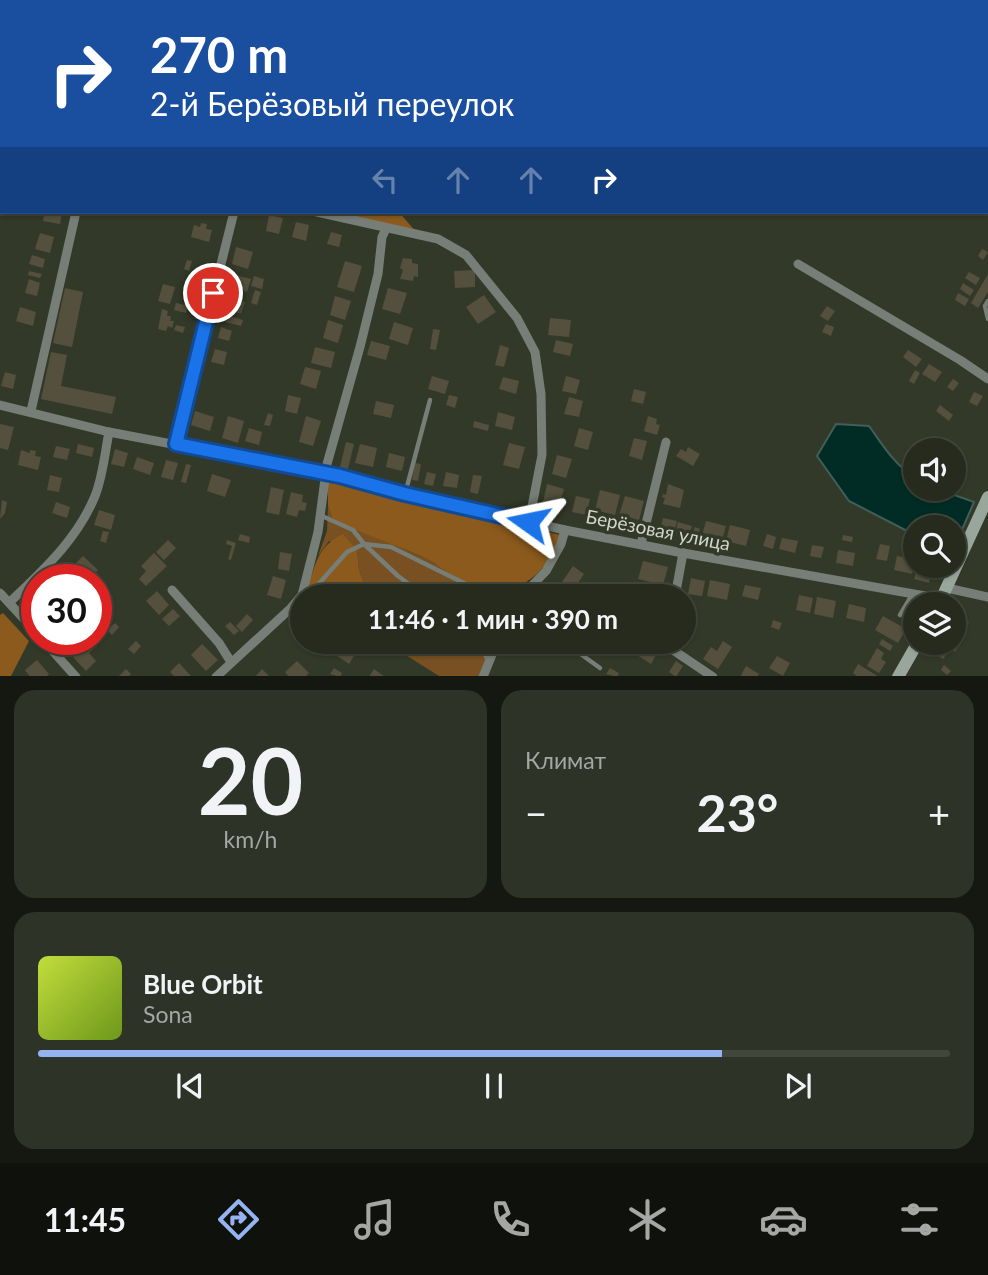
<!DOCTYPE html>
<html lang="ru">
<meta charset="utf-8">
<style>
body{margin:0;font-family:Lato,sans-serif;background:#2e3327;color:#f1f3f6;height:100vh;display:flex;flex-direction:column;font-size:26px;white-space:nowrap}
*{box-sizing:border-box;margin:0}
p{font-size:23px;color:#a4a7a4}
.icon{flex:none;width:38px;height:38px;fill:none;stroke:currentColor;stroke-width:2;stroke-linecap:round;stroke-linejoin:round}
.map{position:relative;height:676px;overflow:hidden}
.sheet{display:flex;flex-direction:column;gap:14px;padding:14px;background:#151810;flex:1}
.sheet>*{flex:none}
.guide{position:absolute;left:0px;top:0px;width:989px;height:214px;box-shadow:0 2px 5px #0004,0 0 0 2px #42473c;background:#1a4fa0;color:#fff;overflow:hidden}
.controls{position:absolute;left:903px;top:438px;display:grid;gap:14px}
.controls a{display:grid;place-items:center;width:63px;height:63px;border-radius:50%;background:#262b1e;box-shadow:0 2px 5px #0004,0 0 0 2px #42473c;font-size:35px}
.speed{position:absolute;left:21px;top:564px;display:flex;gap:14px;font-size:35px;font-weight:700;text-align:center}
.speed>*{display:grid;place-content:center;width:91px;height:91px;border-radius:50%;background:#262b1e;box-shadow:0 2px 5px #0004,0 0 0 2px #42473c;line-height:1}
.speed .limit{border:10px solid #d22;background:#fff;color:#111}
.pin{position:absolute;display:grid;place-items:center;width:60px;height:60px;color:#fff;margin:-30px;border:4px solid #fff;border-radius:50%;box-shadow:0 2px 7px #0007}
.me{position:absolute;width:77px;margin:-38px;rotate:282deg;stroke-linejoin:round;filter:drop-shadow(0 0 5px #0008)}
.turn{display:flex;align-items:center;gap:24px;height:147px;padding:0 35px;font-size:32px}
.turn .icon{width:91px;height:91px;stroke-width:2.5}
.turn b{display:block;font-size:49px;line-height:60px}
.lanes{display:flex;align-items:center;height:66px;padding:0 35px;background:#0003;justify-content:center;gap:35px;direction:ltr}
.lanes .off{opacity:.35}
.big{font-size:52px;font-weight:700;line-height:1.1}
.sheet .card{flex:1;display:flex;flex-direction:column;justify-content:center;gap:10px;min-width:0;padding:0 24px;border-radius:21px;background:#2e3327}
.sheet .dial{align-items:center;gap:0}
.dial b{font-size:91px;line-height:1}
.song{display:flex;align-items:center;gap:21px}
.cover{width:84px;height:84px;border-radius:10px;background:linear-gradient(135deg,hsl(70 70% 55%),hsl(80 70% 35%))}
.played{height:7px;border-radius:4px;background:linear-gradient(90deg,#95b2f1 75%,#42473c 75%)}
.keys{display:flex;justify-content:space-around;direction:ltr}
.heat{display:flex;justify-content:space-between;align-items:center;font-size:38px;direction:ltr}
.sheet .tiles{flex:1;display:grid;gap:14px;grid-template-columns:1fr 1fr}
.card:last-child{grid-column:span 2}
.trip{position:absolute;left:290px;top:584px;width:406px;height:70px;border-radius:35px;background:#262b1e;box-shadow:0 2px 5px #0004,0 0 0 2px #42473c;font-weight:700;line-height:70px;text-align:center}
.menu{display:flex;height:112px;justify-content:space-around;align-items:center;background:#0f110c;color:#a4a7a4}
.menu .icon{width:49px;height:49px}
.menu .active{color:#95b2f1}
.menu b{font-size:32px;color:#f1f3f6}
.map>svg:first-child{display:block}
.green{fill:#785021}
.forest{fill:#8b5a1c}
.water{fill:#002c25;stroke:#3f5f57;stroke-width:2}
.building{fill:#54503d}
.lines{fill:none;stroke-linecap:round;stroke-linejoin:round}
.service{stroke:#767e77;stroke-width:4.5}
.minor{stroke:#767e77;stroke-width:9}
.secondary{stroke:#99a69c;stroke-width:12}
.route-casing{stroke:#114b97;stroke-width:18}
.route{stroke:#1a73e8;stroke-width:12}
.labels{text-anchor:middle;stroke-width:7;stroke-linejoin:round;paint-order:stroke}
.street-label{font-size:19px;fill:#d2d6cb;stroke:#333928}
</style>
<div class="map">
<svg width="988" height="677" viewBox="0 0 988 677">
<rect width="100%" height="100%" fill="#333928"/>
<g class="green">
<polygon points="328,506 332,518 427,559 465,582 530,582 522,597 370,597 359,570 357,550 329,541 318,556 327,531"/>
<polygon points="385,642 492,642 479,677 439,676"/>
</g>
<g class="forest">
<polygon points="46,0 225,0 46,2"/>
<polygon points="329,212 399,212 416,232"/>
<path d="M328 482 560 535C560 546 555 551 549 559 534 582 513 593 485 590 464 587 445 569 427 559 396 544 362 535 332 518L328 506Z"/>
<path d="M343 534 357 550 359 570 370 597H313L308 587C316 563 318 546 343 534Z"/>
<polygon points="3,613 29,641 11,676 0,676 0,615"/>
</g>
<path class="water" d="M836 424 869 426C882 444 895 466 915 477V488H935L974 502 954 548V527H915V535L849 501 817 456Z"/>
<g class="building">
<polygon points="45,212 62,212 60,224 43,221"/>
<polygon points="269,215 283,218 279,234 266,231"/>
<polygon points="296,222 309,225 306,241 292,237"/>
<polygon points="201,223 207,224 206,229 212,230 209,242 191,237 194,225 200,227"/>
<polygon points="331,232 342,235 339,247 327,244"/>
<polygon points="40,233 54,237 50,253 35,249"/>
<polygon points="236,247 253,252 248,269 232,264"/>
<polygon points="982,249 988,252 983,260 978,256"/>
<polygon points="32,255 45,259 43,268 29,264"/>
<polygon points="403,258 412,259 412,263 418,264 418,277 414,276 413,281 400,279 403,270 400,268"/>
<polygon points="187,260 192,261 189,271 184,269"/>
<polygon points="345,261 362,266 354,292 337,287"/>
<polygon points="475,270 475,287 455,288 454,271"/>
<polygon points="29,271 42,274 40,278 28,275"/>
<polygon points="969,272 980,278 976,285 965,278"/>
<polygon points="988,274 988,292 978,308 971,303"/>
<polygon points="235,275 251,279 247,292 232,287"/>
<polygon points="254,276 264,279 262,289 251,286"/>
<polygon points="29,279 40,283 37,296 25,293"/>
<polygon points="963,283 974,290 970,296 960,289"/>
<polygon points="163,284 175,287 170,304 158,301"/>
<polygon points="65,288 83,292 72,347 53,343"/>
<polygon points="388,288 407,293 400,314 382,309"/>
<polygon points="255,290 261,292 257,305 251,303"/>
<polygon points="958,293 969,299 965,306 955,300"/>
<polygon points="484,295 496,312 478,324 466,307"/>
<polygon points="335,296 351,301 345,320 330,315"/>
<polygon points="232,298 245,302 241,314 228,310"/>
<polygon points="176,303 189,306 186,313 174,310"/>
<polygon points="827,306 835,311 828,321 820,316"/>
<polygon points="20,307 36,312 33,326 16,321"/>
<polygon points="162,309 168,311 167,316 171,316 170,321 174,321 172,328 168,326 166,331 158,329"/>
<polygon points="227,315 243,320 241,326 225,322"/>
<polygon points="550,318 571,320 569,337 548,335"/>
<polygon points="328,320 343,325 338,343 323,338"/>
<polygon points="394,322 413,328 408,345 389,339"/>
<polygon points="826,324 834,327 831,336 822,332"/>
<polygon points="176,325 185,327 183,333 174,330"/>
<polygon points="221,327 232,331 229,341 218,338"/>
<polygon points="433,329 440,330 436,350 430,349"/>
<polygon points="556,340 573,344 570,356 553,352"/>
<polygon points="371,341 390,346 386,360 367,355"/>
<polygon points="500,345 509,348 504,367 495,365"/>
<polygon points="315,347 335,352 331,368 311,363"/>
<polygon points="215,349 227,352 224,365 211,362"/>
<polygon points="908,350 922,359 916,367 903,357"/>
<polygon points="51,352 67,355 61,386 116,397 112,414 41,399"/>
<polygon points="929,364 942,372 935,382 922,374"/>
<polygon points="305,367 321,371 316,389 300,384"/>
<polygon points="915,370 920,373 914,384 909,381"/>
<polygon points="5,372 16,375 13,389 1,386"/>
<polygon points="432,376 449,381 445,394 428,389"/>
<polygon points="566,376 580,380 576,394 562,391"/>
<polygon points="503,377 519,381 516,394 499,389"/>
<polygon points="953,379 959,383 953,391 947,387"/>
<polygon points="634,389 646,392 643,404 631,401"/>
<polygon points="974,392 983,396 977,406 969,402"/>
<polygon points="288,395 301,398 297,414 285,411"/>
<polygon points="449,395 458,397 455,408 446,405"/>
<polygon points="569,397 583,401 579,417 564,414"/>
<polygon points="376,401 394,405 391,418 373,414"/>
<polygon points="940,405 953,415 949,421 936,411"/>
<polygon points="195,411 214,417 210,431 191,425"/>
<polygon points="498,412 515,417 512,430 495,426"/>
<polygon points="268,413 273,415 270,426 264,425"/>
<polygon points="228,416 244,421 238,443 222,438"/>
<polygon points="306,416 321,421 313,446 299,442"/>
<polygon points="648,416 657,419 656,424 660,425 657,435 644,431"/>
<polygon points="474,421 489,425 488,431 473,427"/>
<polygon points="0,424 14,427 8,450 0,448"/>
<polygon points="249,428 262,432 259,445 245,441"/>
<polygon points="579,428 593,432 588,450 574,446"/>
<polygon points="634,438 647,441 642,460 629,456"/>
<polygon points="346,442 354,444 348,469 340,467"/>
<polygon points="509,443 525,447 519,469 503,465"/>
<polygon points="78,444 94,448 92,457 76,453"/>
<polygon points="360,444 377,448 373,467 355,463"/>
<polygon points="56,446 70,449 67,460 53,457"/>
<polygon points="688,447 700,454 693,466 676,456 681,449 686,452"/>
<polygon points="115,449 128,453 124,467 111,464"/>
<polygon points="21,450 30,453 30,450 36,451 35,456 41,457 38,470 18,465"/>
<polygon points="389,453 405,457 402,471 386,467"/>
<polygon points="557,455 572,459 566,478 552,474"/>
<polygon points="137,457 154,463 150,475 133,469"/>
<polygon points="166,460 178,463 173,480 161,477"/>
<polygon points="415,463 421,464 418,481 412,480"/>
<polygon points="186,464 191,465 186,483 181,482"/>
<polygon points="427,472 436,474 433,486 424,484"/>
<polygon points="446,472 459,475 457,488 443,486"/>
<polygon points="212,474 231,480 225,497 207,491"/>
<polygon points="50,475 62,478 59,492 47,490"/>
<polygon points="473,475 482,476 478,494 470,492"/>
<polygon points="547,484 564,489 559,506 543,502"/>
<polygon points="668,484 684,490 680,508 663,504 665,498 662,497 663,494 666,495"/>
<polygon points="271,487 284,490 279,515 266,512"/>
<polygon points="600,490 620,495 615,515 595,510"/>
<polygon points="291,492 303,495 302,502 307,503 305,511 299,510 297,517 286,514"/>
<polygon points="576,496 590,499 586,515 572,512"/>
<polygon points="625,496 644,501 639,520 619,515"/>
<polygon points="2,500 7,502 5,513 0,519"/>
<polygon points="56,502 70,507 67,518 52,513"/>
<polygon points="99,510 115,515 111,530 94,525"/>
<polygon points="663,518 677,521 673,538 659,535"/>
<polygon points="706,521 726,526 722,540 702,535"/>
<polygon points="678,522 692,526 689,537 675,534"/>
<polygon points="730,525 750,530 746,546 726,541"/>
<polygon points="695,527 700,529 697,538 692,536"/>
<polygon points="103,531 109,532 106,543 100,541"/>
<polygon points="240,534 250,537 249,543 238,540"/>
<polygon points="767,534 776,537 773,549 763,546"/>
<polygon points="843,535 853,537 852,542 842,540"/>
<polygon points="782,538 798,541 795,553 779,549"/>
<polygon points="168,540 176,548 164,560 156,552"/>
<polygon points="227,540 236,543 231,560 228,559 232,546 226,544"/>
<polygon points="880,544 890,546 887,561 876,559"/>
<polygon points="812,545 824,547 821,558 810,556"/>
<polygon points="838,550 855,553 853,566 836,563"/>
<polygon points="280,552 292,554 289,571 278,569"/>
<polygon points="154,553 167,566 146,586 139,579 146,571 141,566"/>
<polygon points="83,556 98,570 89,579 85,579 72,567"/>
<polygon points="897,556 915,559 912,574 894,570"/>
<polygon points="643,561 668,567 663,585 638,579"/>
<polygon points="573,566 584,574 573,590 562,582"/>
<polygon points="925,569 932,571 929,583 914,579 917,570 924,572"/>
<polygon points="273,576 286,580 281,599 267,595"/>
<polygon points="691,578 705,581 702,596 688,594"/>
<polygon points="710,580 730,584 727,600 707,596"/>
<polygon points="745,585 761,588 758,600 742,596"/>
<polygon points="559,589 572,597 554,597"/>
<polygon points="157,591 169,605 159,615 146,601"/>
<polygon points="33,594 37,598 37,610 32,615 22,605"/>
<polygon points="799,595 813,598 810,613 796,610"/>
<polygon points="817,597 836,601 833,618 814,614"/>
<polygon points="849,604 866,608 864,622 846,618"/>
<polygon points="173,609 180,616 169,626 162,619"/>
<polygon points="954,612 969,622 963,632 954,626"/>
<polygon points="247,614 253,620 242,632 236,626"/>
<polygon points="883,616 906,629 898,643 875,630"/>
<polygon points="773,620 782,623 779,630 771,627"/>
<polygon points="230,622 239,631 234,635 225,626"/>
<polygon points="115,623 119,627 112,635 107,630"/>
<polygon points="60,639 75,639 66,648 58,641"/>
<polygon points="882,639 893,646 890,651 879,644"/>
<polygon points="91,640 97,646 89,653 96,661 86,671 73,657"/>
<polygon points="136,641 141,646 134,654 128,649"/>
<polygon points="723,641 732,647 718,669 703,659 711,647 717,651"/>
<polygon points="954,641 960,645 955,652 948,647"/>
<polygon points="311,642 325,642 321,649"/>
<polygon points="340,642 357,651 349,664 333,653"/>
<polygon points="608,642 627,642 621,651"/>
<polygon points="202,644 218,660 206,671 191,655"/>
<polygon points="938,644 949,651 943,659 932,652"/>
<polygon points="642,646 647,649 648,647 656,655 651,664 637,655"/>
<polygon points="877,648 884,653 881,659 886,662 879,673 867,666"/>
<polygon points="777,656 790,663 783,676 769,668"/>
<polygon points="37,660 49,674 46,677 30,677 25,670"/>
<polygon points="297,661 309,673 305,677 289,677 285,672"/>
<polygon points="676,661 683,666 676,677 669,672"/>
<polygon points="179,663 192,677 175,677 170,672"/>
<polygon points="858,664 879,677 858,677 853,673"/>
<polygon points="944,665 951,671 947,675 941,670"/>
<polygon points="746,666 759,674 757,677 740,677"/>
<polygon points="334,668 342,673 340,677 330,674"/>
<polygon points="610,668 619,673 617,677 606,674"/>
<polygon points="126,669 131,674 128,677 118,677"/>
<polygon points="262,669 270,677 255,677"/>
<polygon points="374,669 385,677 369,677"/>
</g>
<g class="lines">
<g class="service">
<polyline points="977,0 980,2"/>
<polyline points="987,6 988,6"/>
<polyline points="988,301 985,306 988,319"/>
<polyline points="405,494 430,400"/>
<polyline points="322,516 353,530 364,544 398,576 426,597"/>
<polyline points="307,597 347,552 364,544 391,547 480,591 525,588"/>
<polyline points="900,615 912,595"/>
<polyline points="478,642 488,660"/>
<polyline points="564,642 600,668"/>
</g>
<g class="minor">
<polyline points="0,139 2,140"/>
<polyline points="317,212 438,239 466,255 517,318 535,352 541,394 542,455 529,522"/>
<polyline points="798,264 960,360 988,379"/>
<polyline points="0,405 109,432 340,476 405,494 565,530 683,553 942,599"/>
<polyline points="31,411 76,212"/>
<polyline points="176,444 234,212"/>
<polyline points="641,544 666,442"/>
<polyline points="947,588 988,597"/>
<polyline points="172,590 219,643 231,662"/>
<polyline points="0,593 37,633"/>
<polyline points="521,597 546,571 561,544 565,530"/>
<polyline points="675,597 683,553"/>
<path d="M10 602C43 570 77 540 95 496 103 476 105 452 109 432"/>
<polyline points="42,639 76,677"/>
<polyline points="670,642 670,648 713,677"/>
<polyline points="216,677 291,608 302,595 318,532 327,464 360,347 378,274 382,237 386,229"/>
<polyline points="483,677 497,642"/>
</g>
<g class="secondary">
<polyline points="939,604 988,497"/>
<polyline points="898,677 918,642"/>
</g>
</g>
<g class="lines">
<g class="route-casing">
<polyline id="route" points="213,293 176,444 340,476 405,494 528,522"/>
</g>
<use href="#route" class="route"/>
</g>
<g class="labels">
<g class="street-label">
<text transform="translate(658 530) rotate(11)" y="7">Берёзовая улица</text>
</g>
</g>
</svg>
<div class="controls">
<a><svg class="icon" aria-label="sound" viewBox="0 0 24 24"><path d="M4 9h4l5-4v14l-5-4H4zM17 9q2 3 0 6"/></svg></a>
<a><svg class="icon" aria-label="search" viewBox="0 0 24 24"><circle cx="10" cy="10" r="6"/><path d="M15 15l6 6"/></svg></a>
<a><svg class="icon" aria-label="layers" viewBox="0 0 24 24"><path d="M12 4l9 5-9 5-9-5zM3 14l9 5 9-5"/></svg></a>
</div>
<div class="speed"><div class="limit">30</div></div>
<div class="pin" style="left:213px;top:293px;background:#d93025"><svg class="icon" aria-label="arrive" viewBox="0 0 24 24"><path d="M6 21V4h12l-3 4 3 4H6"/></svg></div>
<svg class="me" style="left:528px;top:522px" viewBox="-20 -20 40 40"><path d="M0-17L14 15 0 8-14 15z" fill="#1a73e8" stroke="#fff" stroke-width="4"/></svg>
<div class="trip">11:46 · 1 мин · 390 m</div>
<div class="guide">
<div class="turn"><svg class="icon" aria-label="right" viewBox="0 0 24 24"><path d="M7 20v-9h11M14 6l5 5-5 5"/></svg><div><b>270 m</b>2-й Берёзовый переулок</div></div>
<div class="lanes"><svg class="icon off" aria-label="left" viewBox="0 0 24 24"><path d="M17 20v-9H6M10 6l-5 5 5 5"/></svg><svg class="icon off" aria-label="ahead" viewBox="0 0 24 24"><path d="M12 20V5M6 11l6-6 6 6"/></svg><svg class="icon off" aria-label="ahead" viewBox="0 0 24 24"><path d="M12 20V5M6 11l6-6 6 6"/></svg><svg class="icon" aria-label="right" viewBox="0 0 24 24"><path d="M7 20v-9h11M14 6l5 5-5 5"/></svg></div>
</div>
</div>
<section class="sheet">
<div class="tiles">
<div class="card dial"><b>20</b><p>km/h</p></div>
<div class="card"><p>Климат</p>
<div class="heat"><a>−</a><b class="big">23°</b><a>+</a></div>
</div>
<div class="card">
<div class="song"><i class="cover"></i><div><b>Blue Orbit</b><p>Sona</p></div></div>
<div class="played"></div>
<div class="keys"><svg class="icon" aria-label="previous" viewBox="0 0 24 24"><path d="M18 5L8 12l10 7zM5 5v14"/></svg><svg class="icon" aria-label="pause" viewBox="0 0 24 24"><path d="M8 5v14M16 5v14"/></svg><svg class="icon" aria-label="next" viewBox="0 0 24 24"><path d="M6 5l10 7-10 7zM19 5v14"/></svg></div>
</div>
</div>
</section>
<nav class="menu">
<b>11:45</b>
<svg class="icon active" aria-label="directions" viewBox="0 0 24 24"><path d="M12 3l9 9-9 9-9-9zM9 14v-3h6M13 9l2 2-2 2"/></svg>
<svg class="icon" aria-label="music" viewBox="0 0 24 24"><path d="M9 18V5l10-2v13"/><circle cx="6" cy="18" r="3"/><circle cx="16" cy="16" r="3"/></svg>
<svg class="icon" aria-label="phone" viewBox="0 0 24 24"><path d="M5 4h4l2 5-3 2q2 4 5 5l2-3 5 2v4C11 20 4 13 5 4z"/></svg>
<svg class="icon" aria-label="climate" viewBox="0 0 24 24"><path d="M12 3v18M4 7l16 10M4 17L20 7"/></svg>
<svg class="icon" aria-label="car" viewBox="0 0 24 24"><path d="M5 17H2v-5l4-1 3-4h7l3 4 3 1v5h-3M9 17h6M6 11h13"/><circle cx="7" cy="17" r="2"/><circle cx="17" cy="17" r="2"/></svg>
<svg class="icon" aria-label="filters" viewBox="0 0 24 24"><path d="M4 7h16M4 17h16"/><circle cx="9" cy="7" r="2"/><circle cx="15" cy="17" r="2"/></svg>
</nav>
